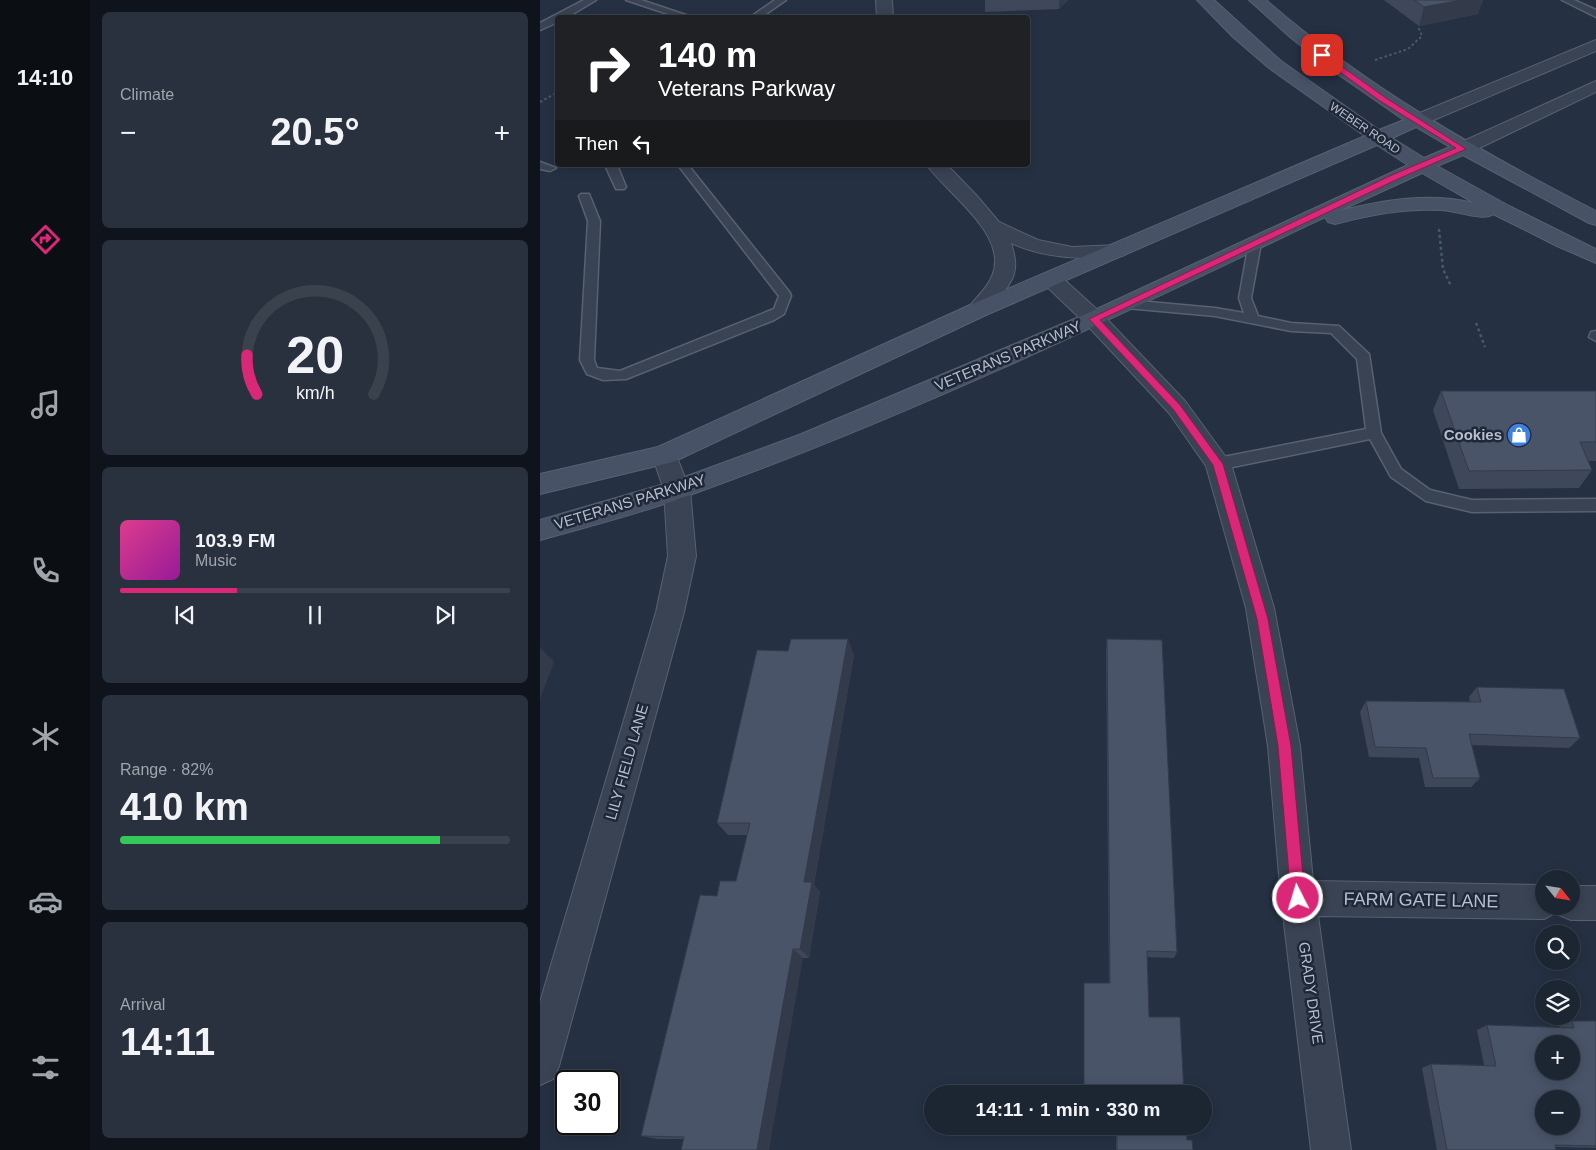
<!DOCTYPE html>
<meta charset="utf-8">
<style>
body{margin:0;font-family:Arial,sans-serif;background:#29313e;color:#f1f3f6;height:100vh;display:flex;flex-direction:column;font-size:19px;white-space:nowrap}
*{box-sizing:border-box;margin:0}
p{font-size:16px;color:#a0a5ac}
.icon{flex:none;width:28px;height:28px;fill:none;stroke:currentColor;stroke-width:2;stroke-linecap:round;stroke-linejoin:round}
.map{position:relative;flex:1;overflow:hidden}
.panel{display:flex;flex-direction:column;gap:12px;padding:12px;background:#0f141c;width:450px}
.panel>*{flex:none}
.banner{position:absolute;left:15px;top:15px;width:475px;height:152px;border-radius:5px;box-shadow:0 2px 12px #0003,0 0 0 1px #3a424d;background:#202124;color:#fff;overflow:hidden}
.needle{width:32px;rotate:120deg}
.tools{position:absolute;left:995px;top:870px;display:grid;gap:10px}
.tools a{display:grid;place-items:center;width:45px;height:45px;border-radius:50%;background:#1c2532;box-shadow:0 2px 12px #0003,0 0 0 1px #3a424d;font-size:25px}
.speed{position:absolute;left:15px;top:1070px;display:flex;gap:10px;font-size:25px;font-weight:700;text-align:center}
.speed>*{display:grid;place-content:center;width:65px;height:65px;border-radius:50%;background:#1c2532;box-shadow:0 2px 12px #0003,0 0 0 1px #3a424d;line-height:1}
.speed .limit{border:2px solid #111;border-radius:8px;background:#fff;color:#111}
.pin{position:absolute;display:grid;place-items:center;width:42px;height:42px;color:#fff;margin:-21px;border-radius:10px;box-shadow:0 2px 8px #0006}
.me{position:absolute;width:55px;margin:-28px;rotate:355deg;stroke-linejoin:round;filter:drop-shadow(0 0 4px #0008)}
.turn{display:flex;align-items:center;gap:18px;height:105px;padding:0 20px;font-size:22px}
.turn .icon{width:65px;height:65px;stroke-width:2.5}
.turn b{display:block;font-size:35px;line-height:42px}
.then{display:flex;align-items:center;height:48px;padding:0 20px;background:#0003;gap:10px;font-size:19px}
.big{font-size:38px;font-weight:700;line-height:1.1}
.panel .widget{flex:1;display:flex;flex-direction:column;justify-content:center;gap:8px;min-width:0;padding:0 18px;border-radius:8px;background:#29313e}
.panel .dial{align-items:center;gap:0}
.dial svg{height:130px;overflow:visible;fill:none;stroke:#3a424d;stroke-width:7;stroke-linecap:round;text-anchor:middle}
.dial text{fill:#f1f3f6;stroke:none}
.song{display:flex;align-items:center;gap:15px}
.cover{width:60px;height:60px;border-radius:8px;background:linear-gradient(135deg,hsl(330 70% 55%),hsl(300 70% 35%))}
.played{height:5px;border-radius:2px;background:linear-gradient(90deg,#db2777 30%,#3a424d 30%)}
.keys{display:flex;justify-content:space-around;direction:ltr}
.heat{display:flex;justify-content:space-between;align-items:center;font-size:28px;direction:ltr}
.charge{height:8px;border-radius:4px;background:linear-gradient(90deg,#34c759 82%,#3a424d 0)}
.trip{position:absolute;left:384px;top:1085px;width:288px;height:50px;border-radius:25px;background:#1c2532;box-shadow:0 2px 12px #0003,0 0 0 1px #3a424d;font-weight:700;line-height:50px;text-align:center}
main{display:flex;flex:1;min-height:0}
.dock{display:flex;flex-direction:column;width:90px;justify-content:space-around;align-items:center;background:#0b0f14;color:#a0a5ac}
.dock .icon{width:35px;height:35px}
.dock .selected{color:#db2777}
.dock b{font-size:22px;color:#f1f3f6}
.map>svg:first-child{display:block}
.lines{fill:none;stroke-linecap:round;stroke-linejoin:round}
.service-casing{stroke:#586170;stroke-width:3}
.minor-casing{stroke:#586170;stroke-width:2}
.secondary-casing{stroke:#586170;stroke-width:2}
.path-far1{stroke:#465c60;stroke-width:2;stroke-dasharray:2.5 2.5;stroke-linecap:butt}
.path{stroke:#465c60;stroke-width:2.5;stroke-dasharray:3 3;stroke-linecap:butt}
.service{fill:#3a4353;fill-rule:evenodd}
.minor{fill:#3a4353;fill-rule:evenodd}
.secondary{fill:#485266;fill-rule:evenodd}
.wall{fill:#3f485a}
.shaded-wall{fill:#333b4a}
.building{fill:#495469;stroke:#333b4a;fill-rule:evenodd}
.route{fill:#db2777;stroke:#8e194d}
.labels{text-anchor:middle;stroke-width:5;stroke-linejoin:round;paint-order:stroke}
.far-street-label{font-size:12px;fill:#b7becc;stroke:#1f2838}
.street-label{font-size:15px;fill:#b7becc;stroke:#1f2838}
.poi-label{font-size:15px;font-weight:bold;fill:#b7becc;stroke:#1f2838;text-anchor:end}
.near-street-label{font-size:18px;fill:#b7becc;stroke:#1f2838}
</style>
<main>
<nav class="dock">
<b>14:10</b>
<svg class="icon selected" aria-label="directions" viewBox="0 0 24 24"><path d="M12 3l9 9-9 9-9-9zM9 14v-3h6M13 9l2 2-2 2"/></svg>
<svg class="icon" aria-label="music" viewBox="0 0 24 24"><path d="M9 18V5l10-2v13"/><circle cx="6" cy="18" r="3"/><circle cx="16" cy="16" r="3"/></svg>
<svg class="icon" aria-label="phone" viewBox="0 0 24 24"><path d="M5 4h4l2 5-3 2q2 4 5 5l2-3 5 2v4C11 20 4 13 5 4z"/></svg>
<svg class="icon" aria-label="climate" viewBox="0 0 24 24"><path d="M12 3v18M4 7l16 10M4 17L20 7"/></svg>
<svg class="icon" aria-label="car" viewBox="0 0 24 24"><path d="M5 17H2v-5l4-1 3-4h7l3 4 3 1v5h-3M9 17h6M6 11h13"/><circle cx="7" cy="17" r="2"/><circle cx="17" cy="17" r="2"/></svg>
<svg class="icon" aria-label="filters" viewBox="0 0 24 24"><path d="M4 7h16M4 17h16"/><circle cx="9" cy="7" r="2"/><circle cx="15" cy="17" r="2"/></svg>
</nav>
<section class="panel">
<div class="widget"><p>Climate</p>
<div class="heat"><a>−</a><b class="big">20.5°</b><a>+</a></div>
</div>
<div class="widget dial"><svg viewBox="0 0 100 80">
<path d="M14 69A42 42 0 1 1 86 69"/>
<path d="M14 69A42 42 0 0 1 8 45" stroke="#db2777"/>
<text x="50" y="56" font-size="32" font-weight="700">20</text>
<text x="50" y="72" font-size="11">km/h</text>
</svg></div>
<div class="widget">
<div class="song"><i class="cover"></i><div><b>103.9 FM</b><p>Music</p></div></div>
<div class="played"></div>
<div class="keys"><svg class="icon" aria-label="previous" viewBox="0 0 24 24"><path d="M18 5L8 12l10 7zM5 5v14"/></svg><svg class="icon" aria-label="pause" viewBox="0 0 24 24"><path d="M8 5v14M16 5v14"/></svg><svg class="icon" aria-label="next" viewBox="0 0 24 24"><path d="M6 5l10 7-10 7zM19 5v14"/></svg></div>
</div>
<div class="widget"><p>Range · 82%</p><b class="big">410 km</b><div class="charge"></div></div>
<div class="widget"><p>Arrival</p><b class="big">14:11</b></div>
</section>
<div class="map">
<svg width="1056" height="1150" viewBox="0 0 1056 1150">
<rect width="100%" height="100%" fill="#253143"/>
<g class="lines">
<g class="service-casing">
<g id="service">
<polygon points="44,0 56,0 26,18 18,18 18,22 0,30 0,23"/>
<polygon points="86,0 101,0 155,18 140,18"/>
<polygon points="235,0 246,0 220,18 209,18"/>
<polygon points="1022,0 1034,0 1056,10 1056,17"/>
<polygon points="0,162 16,168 10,171 0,169"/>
<polygon points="65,165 77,165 86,187 84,189 76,189"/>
<polygon points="138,165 148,165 250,293 251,296 244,314 234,320 86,379 63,380 47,374 40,360 48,221 39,196 41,194 49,194 60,221 54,360 57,368 80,371 234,309 239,296"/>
<polygon points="715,239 721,243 711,298 718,316 751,323 799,326 829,354 841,433 861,469 890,490 932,500 1056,499 1056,511 932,512 886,501 851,477 830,439 678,470 673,468 671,464 673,460 678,458 826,429 817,359 791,333 751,331 675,316 587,308 581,304 587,300 675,308 704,313 699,298 709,243"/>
<polygon points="1056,331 1056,341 1049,337 1051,332"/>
</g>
</g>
<g class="minor-casing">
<g id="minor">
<polygon points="336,0 352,0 353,18 337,18"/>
<polygon points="1056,40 1056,51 882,125 870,125 867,121 870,117"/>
<polygon points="1056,81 1056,92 929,153 915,153 913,149 915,145"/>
<path d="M387 165H407L437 196 459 222 498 240 532 247 578 245 585 247 588 251 585 255 578 257C541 259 506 259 471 243 474 253 477 263 474 274 472 282 453 310 445 315 440 318 435 316 430 315L427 310C435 298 447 289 452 276 470 235 406 193 387 165Z"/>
<polygon points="511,272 518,274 562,314 645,401 691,464 734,608 760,746 773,881 1004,885 1004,906 1031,906 1031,886 1056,886 1056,920 1031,920 1019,915 1017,912 1004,919 778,916 811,1150 771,1150 741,898 728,746 706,608 666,466 629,413 546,324 504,284 500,279 504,274"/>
<polygon points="124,446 133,448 150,490 156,556 144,612 19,1066 13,1079 0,1085 0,1002 116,612 128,556 124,490 112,455 115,448"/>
</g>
</g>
<g class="secondary-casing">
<path id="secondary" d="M657 0H674L741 61 839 130 864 120 789 68 750 37 709 0H726C826 87 939 151 1056 211V225L1049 223 923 155 897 166 969 206 1056 249V263L1017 246 953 214C945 222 914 210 901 210 865 208 830 215 795 224L788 222 785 217C576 317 366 418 147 496 99 514 49 526 0 540V520L131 482 259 435 546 314 868 165 837 145 446 315 133 462 0 494V474L118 447 430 305 825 136 729 68 693 37ZM876 127 910 147 884 158 852 138ZM882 173 934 203C888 192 844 200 799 211Z"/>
</g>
<g class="path-far1">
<polyline points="835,60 868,49 882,36 878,26"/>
<polyline points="0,102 18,92"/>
</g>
<g class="path">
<polyline points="899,229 903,269 911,286"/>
<polyline points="936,323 945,347"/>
</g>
<use href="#service" class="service"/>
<use href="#minor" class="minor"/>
<use href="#secondary" class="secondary"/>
</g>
<g class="wall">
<polygon points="445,0 528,0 519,9 445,12"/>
<polygon points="844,0 943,0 942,4 941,4 938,14 879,26"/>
<polygon points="901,391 1056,391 1056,461 1048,461 1052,470 1039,488 919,489 893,410"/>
<polygon points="567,639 637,952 634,958 607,957 609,1017 644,1094 544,1094 544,983 569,983 566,650"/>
<polygon points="314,655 274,884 280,892 269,958 263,958 143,1139 118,1139 101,1136 177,896 196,881 207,835 188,835 177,823"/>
<polygon points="937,687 1040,738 1029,748 932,745 940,778 931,787 885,787 879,758 829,757 820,712 826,701 930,702 929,697"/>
<polygon points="1032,1021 1056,1021 1056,1148 1015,1147 1016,1150 897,1150 882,1068 891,1064 944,1065 937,1030 947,1025 1020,1027 1019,1026"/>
<polygon points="576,1126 646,1126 647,1140 653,1150 576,1150"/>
</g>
<g class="shaded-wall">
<polygon points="519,0 528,0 519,9"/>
<polygon points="921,0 943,0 942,4 941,4 938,14 879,26 884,7"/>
<polygon points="308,639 314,655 274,884 280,892 269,958 260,949 264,882"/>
<polygon points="0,647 14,662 0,699"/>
<polygon points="253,949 263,958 229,1150 217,1150"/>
</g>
<g class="building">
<polygon points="874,0 921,0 884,7"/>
<polygon points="901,391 1056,391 1056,442 1040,442 1052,470 929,471"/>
<polygon points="251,639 308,639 264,882 272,882 260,949 253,949 217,1150 141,1150 144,1137 101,1136 160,895 177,896 180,881 196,881 210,823 177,823 217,650 248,651"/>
<polygon points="567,639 622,640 637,952 607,951 609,1017 640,1017 644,1094 544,1093 544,983 570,983"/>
<polygon points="937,687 1024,689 1040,738 929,734 940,778 893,778 886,748 835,747 826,701 941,702"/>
<path d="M1032 1021H1056V1146L1015 1145 1016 1150H907L891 1064 956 1066 947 1025 1034 1028ZM1004 1044H1031V1071H1004ZM1004 1099H1031V1126H1004Z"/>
<polygon points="577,1126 646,1126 647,1140 652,1140 653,1150 577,1150"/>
</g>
<polygon class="route" points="779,54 784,54 846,98 926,149 858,179 560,320 640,405 683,464 728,619 751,746 765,898 763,903 758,905 753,903 751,898 738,746 717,619 673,465 633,409 549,319 852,175 916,148 840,101 779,57"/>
<defs>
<g id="shop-disc" transform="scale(1.25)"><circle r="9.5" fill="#3f7fe0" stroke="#1f2838"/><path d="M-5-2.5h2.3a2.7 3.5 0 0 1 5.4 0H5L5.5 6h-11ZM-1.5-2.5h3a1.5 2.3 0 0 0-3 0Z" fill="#fff"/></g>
</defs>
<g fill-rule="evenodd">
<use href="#shop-disc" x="979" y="435"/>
</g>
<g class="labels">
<g class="far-street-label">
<text transform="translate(825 128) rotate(34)" y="4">WEBER ROAD</text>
</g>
<g class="street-label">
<text transform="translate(468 356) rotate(-23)" y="5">VETERANS PARKWAY</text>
<text transform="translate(90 502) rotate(-17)" y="5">VETERANS PARKWAY</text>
<text transform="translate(87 762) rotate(-74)" y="5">LILY FIELD LANE</text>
<text transform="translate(771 993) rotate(82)" y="5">GRADY DRIVE</text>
</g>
<g class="poi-label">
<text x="962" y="440">Cookies</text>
</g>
<g class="near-street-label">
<text transform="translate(881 900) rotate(1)" y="6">FARM GATE LANE</text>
</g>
</g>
</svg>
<div class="tools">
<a><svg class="needle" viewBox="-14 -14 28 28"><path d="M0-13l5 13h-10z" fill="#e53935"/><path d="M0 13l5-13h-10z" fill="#a0a5ac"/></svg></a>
<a><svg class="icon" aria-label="search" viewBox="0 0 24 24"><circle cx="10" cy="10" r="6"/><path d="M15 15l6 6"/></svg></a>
<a><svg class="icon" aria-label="layers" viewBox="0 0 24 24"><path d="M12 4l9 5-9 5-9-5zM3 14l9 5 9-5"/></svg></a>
<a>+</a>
<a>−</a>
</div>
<div class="speed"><div class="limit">30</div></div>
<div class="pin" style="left:782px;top:55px;background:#d93025"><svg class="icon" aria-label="arrive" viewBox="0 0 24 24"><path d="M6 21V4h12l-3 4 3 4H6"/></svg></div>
<svg class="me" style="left:758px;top:898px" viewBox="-20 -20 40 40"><circle r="17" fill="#db2777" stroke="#fff" stroke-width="3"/><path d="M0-11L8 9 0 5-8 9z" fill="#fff"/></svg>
<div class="trip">14:11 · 1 min · 330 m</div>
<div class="banner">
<div class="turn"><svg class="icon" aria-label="right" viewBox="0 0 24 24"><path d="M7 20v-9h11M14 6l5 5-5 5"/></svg><div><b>140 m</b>Veterans Parkway</div></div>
<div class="then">Then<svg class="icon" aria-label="left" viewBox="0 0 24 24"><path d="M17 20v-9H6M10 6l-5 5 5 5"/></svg></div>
</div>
</div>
</main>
